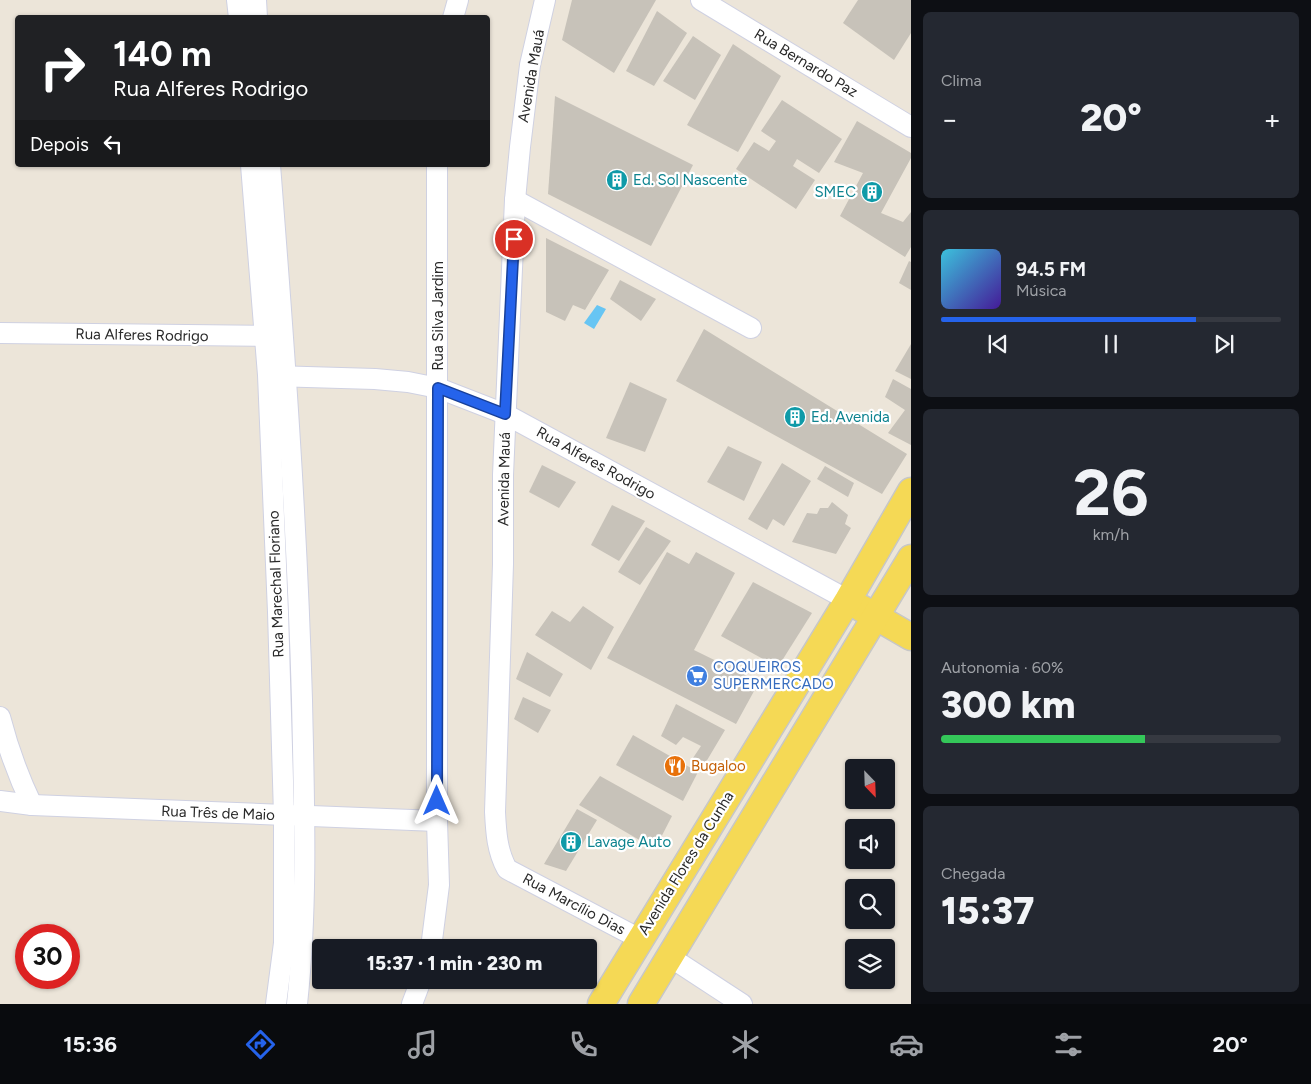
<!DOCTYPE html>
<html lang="pt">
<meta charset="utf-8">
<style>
body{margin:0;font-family:Figtree,sans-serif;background:#242831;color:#f1f3f6;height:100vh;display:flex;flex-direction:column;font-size:19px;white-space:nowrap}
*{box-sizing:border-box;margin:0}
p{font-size:16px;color:#9ea1a6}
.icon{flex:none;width:28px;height:28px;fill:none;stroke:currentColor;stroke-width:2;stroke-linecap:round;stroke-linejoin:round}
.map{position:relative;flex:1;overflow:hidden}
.details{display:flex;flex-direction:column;gap:12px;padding:12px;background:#0d0f14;width:400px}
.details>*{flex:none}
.hud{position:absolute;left:15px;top:15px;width:475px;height:152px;border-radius:5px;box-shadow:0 1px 4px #0004;background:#202124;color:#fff;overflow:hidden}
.needle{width:32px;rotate:157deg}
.controls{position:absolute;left:845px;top:759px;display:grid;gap:10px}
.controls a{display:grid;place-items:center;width:50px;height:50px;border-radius:5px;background:#171b24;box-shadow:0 1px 4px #0004;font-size:25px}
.speed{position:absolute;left:15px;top:924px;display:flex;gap:10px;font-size:25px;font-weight:700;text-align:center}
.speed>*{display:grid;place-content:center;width:65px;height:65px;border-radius:50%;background:#171b24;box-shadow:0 1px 4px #0004;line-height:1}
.speed .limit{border:8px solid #d22;background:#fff;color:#111}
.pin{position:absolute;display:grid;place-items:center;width:42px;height:42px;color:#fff;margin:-21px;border:2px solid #fff;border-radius:50%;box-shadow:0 1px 5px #0007}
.me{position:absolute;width:55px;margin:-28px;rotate:0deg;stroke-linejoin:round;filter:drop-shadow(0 0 4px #0008)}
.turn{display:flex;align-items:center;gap:18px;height:105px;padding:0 15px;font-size:22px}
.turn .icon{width:65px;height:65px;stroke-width:2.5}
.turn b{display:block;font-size:35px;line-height:42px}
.then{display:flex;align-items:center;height:48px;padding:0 15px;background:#0003;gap:10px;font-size:19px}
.big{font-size:38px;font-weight:800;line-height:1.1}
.details .tile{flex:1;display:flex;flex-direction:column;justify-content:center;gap:8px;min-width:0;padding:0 18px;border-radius:8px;background:#242831}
.details .dial{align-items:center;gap:0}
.dial b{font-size:65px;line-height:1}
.song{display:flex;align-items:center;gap:15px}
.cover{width:60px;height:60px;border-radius:8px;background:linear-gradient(135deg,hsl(190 70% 55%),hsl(260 70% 35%))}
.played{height:5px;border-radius:2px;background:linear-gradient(90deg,#2563eb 75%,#363941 75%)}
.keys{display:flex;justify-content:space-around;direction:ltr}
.heat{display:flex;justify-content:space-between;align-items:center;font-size:28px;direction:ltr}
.charge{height:8px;border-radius:4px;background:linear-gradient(90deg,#34c759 60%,#363941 0)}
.trip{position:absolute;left:312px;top:939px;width:285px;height:50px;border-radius:5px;background:#171b24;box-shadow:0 1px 4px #0004;font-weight:800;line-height:50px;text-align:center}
.dock{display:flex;height:80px;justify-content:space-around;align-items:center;background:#090b0e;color:#9ea1a6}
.dock .icon{width:35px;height:35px}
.dock .on{color:#2563eb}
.dock b{font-size:22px;color:#f1f3f6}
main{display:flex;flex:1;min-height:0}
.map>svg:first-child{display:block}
.water{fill:#67c5f3}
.building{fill:#c7c2b9}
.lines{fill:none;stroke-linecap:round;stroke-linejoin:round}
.minor-casing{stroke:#cfd1e2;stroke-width:22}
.major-casing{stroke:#c7c7c7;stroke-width:29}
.minor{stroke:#fff;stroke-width:20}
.major{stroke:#f5d955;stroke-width:26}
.route-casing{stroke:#184099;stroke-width:12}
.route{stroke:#2563eb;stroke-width:9}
.labels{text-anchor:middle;stroke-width:4.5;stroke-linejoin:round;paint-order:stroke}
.street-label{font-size:15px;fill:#292929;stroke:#fff}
.culture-label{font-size:15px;fill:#0d838f;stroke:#fff;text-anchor:start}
.shop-label{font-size:15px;fill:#366cbe;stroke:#fff;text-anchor:start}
.food-label{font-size:15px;fill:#c56008;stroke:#fff;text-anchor:start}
</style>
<main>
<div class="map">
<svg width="911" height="1004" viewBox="0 0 911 1004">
<rect width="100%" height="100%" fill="#ece5d9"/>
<polygon class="water" points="597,305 606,309 594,329 584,323"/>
<g class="building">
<polygon points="572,0 656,0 614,73 562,40"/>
<polygon points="858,0 911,0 911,33 894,60 843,23"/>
<polygon points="657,11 687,33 654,86 626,71"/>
<polygon points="693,36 721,55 695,100 663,81"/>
<polygon points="733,44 781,76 738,152 687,125"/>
<polygon points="555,96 693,165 651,246 548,194"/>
<polygon points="782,100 842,139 819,173 797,159 793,166 815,180 796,209 736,169 754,142 769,151 776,141 761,131"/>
<polygon points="857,121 911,153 911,158 881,213 903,222 911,212 911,247 905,257 840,216 863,173 834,162"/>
<polygon points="546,238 609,270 585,310 573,305 565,321 546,312"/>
<polygon points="909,261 911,262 911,290 899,283"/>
<polygon points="620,280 656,299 641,321 610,299"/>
<polygon points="704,329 907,454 882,494 676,381"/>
<polygon points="911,344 911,379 895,371"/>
<polygon points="893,379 911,389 911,445 888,433 905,410 885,397"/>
<polygon points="630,382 667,399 645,452 606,438"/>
<polygon points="728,446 762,462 744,501 707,482"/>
<polygon points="782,463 811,481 784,526 773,519 767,530 748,519"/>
<polygon points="542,465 576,482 559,508 529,492"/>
<polygon points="825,466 854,483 848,497 817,479"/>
<polygon points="832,502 848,515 845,524 851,528 836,554 792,542 807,513 817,514 820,508 828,508"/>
<polygon points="612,505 645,521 619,561 591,545"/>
<polygon points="646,527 671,541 640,585 618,572"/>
<polygon points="667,552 689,564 696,552 735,573 694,650 759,682 736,724 607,658"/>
<polygon points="753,582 812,613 778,667 721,636"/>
<polygon points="583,606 614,627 591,670 535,635 552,611 570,622"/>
<polygon points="527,652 563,674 550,697 516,679"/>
<polygon points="523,697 551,710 538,733 514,719"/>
<polygon points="676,704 725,730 703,767 691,761 701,746 683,737 676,745 661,736"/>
<polygon points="633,735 698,772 683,801 616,765"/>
<polygon points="600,776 672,816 655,849 579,805"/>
<polygon points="577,809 597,820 566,871 544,864"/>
</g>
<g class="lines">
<g class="minor-casing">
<g id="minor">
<polyline points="237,0 239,18"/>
<polyline points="256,0 257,18"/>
<path d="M545 0 530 65 520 147 515 200 503 475V564L495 812C496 832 497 851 507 869L640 939"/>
<polyline points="701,0 911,127"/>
<polyline points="453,18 458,0"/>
<polyline points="251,165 268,375 278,612 284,815 284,943 276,1004"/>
<path d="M270 165C284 343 297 521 302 700 304 801 308 903 297 1004"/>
<polyline points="515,200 751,328"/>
<polyline points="0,333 278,336"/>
<polyline points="273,376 375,379 408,382 438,388 505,414 848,600"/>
<path d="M0 717C8 748 18 776 32 805"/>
<polyline points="0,801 32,805 437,821"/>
<polyline points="431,948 439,885 437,821 437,165"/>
<polyline points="670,957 742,1004"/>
<polyline points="412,1004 421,980"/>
</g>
</g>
<g class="major-casing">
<g id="major">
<polyline points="861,608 911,637"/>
<polyline points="601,1004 848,600 911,491"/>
<polyline points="641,1004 911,558"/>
</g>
</g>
<use href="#minor" class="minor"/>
<use href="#major" class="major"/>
</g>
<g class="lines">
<g class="route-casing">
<polyline id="route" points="437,801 438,388 505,414 514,239"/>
</g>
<use href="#route" class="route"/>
</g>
<defs>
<g id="building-disc" transform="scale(1.125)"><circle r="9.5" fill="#0f9aa8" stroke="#fff"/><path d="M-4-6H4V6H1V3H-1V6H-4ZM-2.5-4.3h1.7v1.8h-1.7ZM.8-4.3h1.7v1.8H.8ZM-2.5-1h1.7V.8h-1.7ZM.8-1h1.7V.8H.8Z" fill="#fff"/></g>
<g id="supermarket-disc" transform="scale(1.125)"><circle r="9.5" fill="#3f7fe0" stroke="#fff"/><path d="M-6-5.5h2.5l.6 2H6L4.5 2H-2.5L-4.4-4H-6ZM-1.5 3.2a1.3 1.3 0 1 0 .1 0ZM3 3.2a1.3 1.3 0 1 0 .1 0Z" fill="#fff"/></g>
<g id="restaurant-disc" transform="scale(1.125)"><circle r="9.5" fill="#e8710a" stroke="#fff"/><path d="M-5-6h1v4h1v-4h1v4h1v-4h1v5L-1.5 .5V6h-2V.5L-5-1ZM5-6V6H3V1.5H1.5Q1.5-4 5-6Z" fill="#fff"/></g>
</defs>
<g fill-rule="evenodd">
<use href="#building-disc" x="617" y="180"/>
<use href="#building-disc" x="872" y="192"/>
<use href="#building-disc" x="795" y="417"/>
<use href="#supermarket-disc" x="697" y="676"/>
<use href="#restaurant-disc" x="675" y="766"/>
<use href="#building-disc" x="571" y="842"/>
</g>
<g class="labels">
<g class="street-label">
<text transform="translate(806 63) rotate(31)" y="5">Rua Bernardo Paz</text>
<text transform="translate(531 76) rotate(-80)" y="5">Avenida Mauá</text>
<text transform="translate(438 316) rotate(-90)" y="5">Rua Silva Jardim</text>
<text transform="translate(142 335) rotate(1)" y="5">Rua Alferes Rodrigo</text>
<text transform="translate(596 463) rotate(29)" y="5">Rua Alferes Rodrigo</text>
<text transform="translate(504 479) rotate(-89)" y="5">Avenida Mauá</text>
<text transform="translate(276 584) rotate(-92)" y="5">Rua Marechal Floriano</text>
<text transform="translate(218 813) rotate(2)" y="5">Rua Três de Maio</text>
<text transform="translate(686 863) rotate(-58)" y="5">Avenida Flores da Cunha</text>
<text transform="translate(574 904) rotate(28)" y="5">Rua Marcílio Dias</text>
</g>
<g class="culture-label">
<text x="633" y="185">Ed. Sol Nascente</text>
<text x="856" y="197" text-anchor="end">SMEC</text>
<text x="811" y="422">Ed. Avenida</text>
<text x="587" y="847">Lavage Auto</text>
</g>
<g class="shop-label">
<text x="713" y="672">COQUEIROS<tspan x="713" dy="17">SUPERMERCADO</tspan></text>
</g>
<g class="food-label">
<text x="691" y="771">Bugaloo</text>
</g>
</g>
</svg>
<div class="controls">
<a><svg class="needle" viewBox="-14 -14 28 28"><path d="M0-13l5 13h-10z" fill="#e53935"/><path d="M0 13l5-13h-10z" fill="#9ea1a6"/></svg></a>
<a><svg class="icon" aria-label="sound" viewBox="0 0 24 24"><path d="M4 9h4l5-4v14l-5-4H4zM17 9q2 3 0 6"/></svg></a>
<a><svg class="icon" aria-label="search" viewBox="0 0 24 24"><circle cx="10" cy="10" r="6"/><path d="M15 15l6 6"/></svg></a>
<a><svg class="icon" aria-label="layers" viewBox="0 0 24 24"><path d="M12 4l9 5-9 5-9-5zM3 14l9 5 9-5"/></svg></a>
</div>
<div class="speed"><div class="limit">30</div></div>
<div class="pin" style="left:514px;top:239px;background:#d93025"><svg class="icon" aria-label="arrive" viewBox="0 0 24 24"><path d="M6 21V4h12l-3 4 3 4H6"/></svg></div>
<svg class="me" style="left:437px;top:801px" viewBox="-20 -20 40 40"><path d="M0-17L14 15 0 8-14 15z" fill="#2563eb" stroke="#fff" stroke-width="4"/></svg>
<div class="trip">15:37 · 1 min · 230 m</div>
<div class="hud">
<div class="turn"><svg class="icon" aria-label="right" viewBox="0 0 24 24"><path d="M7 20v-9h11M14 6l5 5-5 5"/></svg><div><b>140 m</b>Rua Alferes Rodrigo</div></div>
<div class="then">Depois<svg class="icon" aria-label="left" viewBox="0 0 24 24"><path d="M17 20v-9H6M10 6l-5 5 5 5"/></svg></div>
</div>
</div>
<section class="details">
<div class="tile"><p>Clima</p>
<div class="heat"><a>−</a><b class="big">20°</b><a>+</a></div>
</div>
<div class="tile">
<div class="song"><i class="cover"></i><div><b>94.5 FM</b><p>Música</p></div></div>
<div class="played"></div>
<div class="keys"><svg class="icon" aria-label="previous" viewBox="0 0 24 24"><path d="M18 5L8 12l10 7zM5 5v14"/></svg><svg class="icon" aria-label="pause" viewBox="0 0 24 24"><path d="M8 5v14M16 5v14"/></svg><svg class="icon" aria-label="next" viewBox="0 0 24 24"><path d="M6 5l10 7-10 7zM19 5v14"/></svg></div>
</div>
<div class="tile dial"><b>26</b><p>km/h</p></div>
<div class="tile"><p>Autonomia · 60%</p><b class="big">300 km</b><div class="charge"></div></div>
<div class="tile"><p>Chegada</p><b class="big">15:37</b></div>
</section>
</main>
<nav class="dock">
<b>15:36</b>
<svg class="icon on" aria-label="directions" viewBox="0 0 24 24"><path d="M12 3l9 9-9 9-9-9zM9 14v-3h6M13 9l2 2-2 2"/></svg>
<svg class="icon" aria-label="music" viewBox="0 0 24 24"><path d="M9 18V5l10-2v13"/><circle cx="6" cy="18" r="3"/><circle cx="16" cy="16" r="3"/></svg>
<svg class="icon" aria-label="phone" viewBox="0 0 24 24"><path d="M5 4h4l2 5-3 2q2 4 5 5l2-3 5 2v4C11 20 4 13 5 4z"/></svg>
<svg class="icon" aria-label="climate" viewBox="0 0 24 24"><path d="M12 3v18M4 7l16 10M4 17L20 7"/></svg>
<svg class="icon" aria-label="car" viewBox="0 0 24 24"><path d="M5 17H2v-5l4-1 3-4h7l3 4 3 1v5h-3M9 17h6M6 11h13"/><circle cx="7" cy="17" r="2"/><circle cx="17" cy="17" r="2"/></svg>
<svg class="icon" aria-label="filters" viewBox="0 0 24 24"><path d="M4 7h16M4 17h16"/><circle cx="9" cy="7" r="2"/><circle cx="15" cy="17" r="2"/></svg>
<b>20°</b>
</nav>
